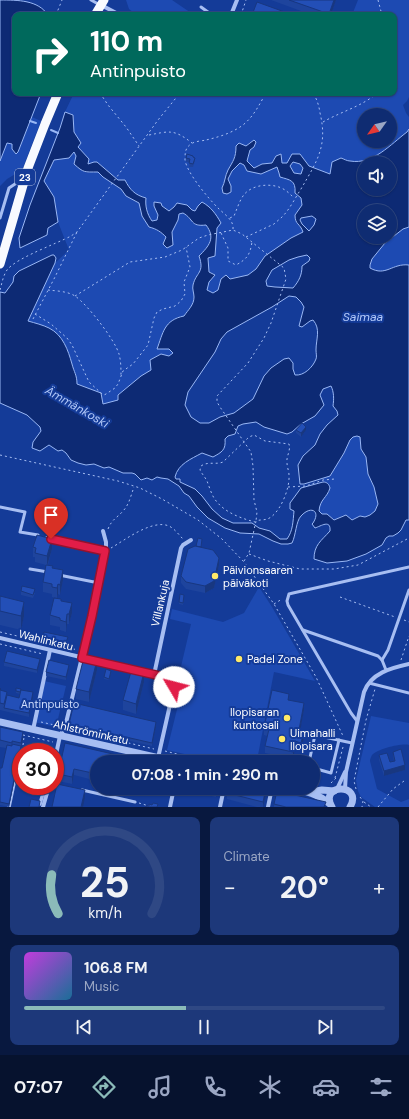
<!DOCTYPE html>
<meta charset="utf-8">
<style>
body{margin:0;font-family:"DM Sans",sans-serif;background:#1d387a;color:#f1f3f6;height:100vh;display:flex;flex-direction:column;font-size:15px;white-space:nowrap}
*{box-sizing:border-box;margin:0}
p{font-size:13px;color:#9ba7c4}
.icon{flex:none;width:22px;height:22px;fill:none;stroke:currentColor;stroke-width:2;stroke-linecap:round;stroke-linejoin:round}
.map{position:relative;height:807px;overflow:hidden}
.panel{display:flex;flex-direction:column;gap:10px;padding:10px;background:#08183f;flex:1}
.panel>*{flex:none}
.banner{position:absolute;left:12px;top:12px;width:385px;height:84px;border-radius:8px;box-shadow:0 1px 3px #0004,0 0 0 1px #2f4884;background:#00695c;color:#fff;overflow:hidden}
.needle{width:26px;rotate:236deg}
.tools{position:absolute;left:357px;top:108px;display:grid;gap:8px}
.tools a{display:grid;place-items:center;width:40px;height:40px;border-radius:50%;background:#0f2c72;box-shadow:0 1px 3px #0004,0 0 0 1px #2f4884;font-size:20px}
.speed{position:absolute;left:12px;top:743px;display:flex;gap:8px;font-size:20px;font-weight:700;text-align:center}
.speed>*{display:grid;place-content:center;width:52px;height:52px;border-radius:50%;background:#0f2c72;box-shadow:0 1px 3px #0004,0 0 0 1px #2f4884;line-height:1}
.speed .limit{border:6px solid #d22;background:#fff;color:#111}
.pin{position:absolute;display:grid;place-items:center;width:34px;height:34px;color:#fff;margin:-41px -17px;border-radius:50% 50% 50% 0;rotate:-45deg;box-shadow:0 0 4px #0007}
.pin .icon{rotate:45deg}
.me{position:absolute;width:44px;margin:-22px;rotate:307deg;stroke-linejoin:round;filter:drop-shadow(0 0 3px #0008)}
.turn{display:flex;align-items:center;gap:14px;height:84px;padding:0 12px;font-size:18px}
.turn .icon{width:52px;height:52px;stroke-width:2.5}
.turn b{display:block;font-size:28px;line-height:34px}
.big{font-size:30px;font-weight:700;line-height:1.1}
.panel .tile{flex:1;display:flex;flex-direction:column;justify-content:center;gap:6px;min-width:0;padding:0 14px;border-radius:8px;background:#1d387a}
.panel .dial{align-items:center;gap:0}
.dial svg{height:104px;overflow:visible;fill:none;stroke:#2f4884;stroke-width:7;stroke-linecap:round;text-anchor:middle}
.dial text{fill:#f1f3f6;stroke:none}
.song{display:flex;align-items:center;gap:12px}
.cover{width:48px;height:48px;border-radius:6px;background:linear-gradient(135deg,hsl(290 70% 55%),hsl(200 70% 35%))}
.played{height:4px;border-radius:2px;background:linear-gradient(90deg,#8bbbb9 45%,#2f4884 45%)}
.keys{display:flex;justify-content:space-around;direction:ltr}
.heat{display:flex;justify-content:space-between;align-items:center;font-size:22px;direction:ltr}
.panel .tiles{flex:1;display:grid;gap:10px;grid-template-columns:1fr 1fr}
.tile:last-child{grid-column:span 2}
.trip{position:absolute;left:90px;top:755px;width:230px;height:40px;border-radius:20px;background:#0f2c72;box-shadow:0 1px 3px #0004,0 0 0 1px #2f4884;font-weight:700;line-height:40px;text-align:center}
.dock{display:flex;height:64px;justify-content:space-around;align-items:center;background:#06122e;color:#9ba7c4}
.dock .icon{width:28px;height:28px}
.dock .on{color:#8bbbb9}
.dock b{font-size:18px;color:#f1f3f6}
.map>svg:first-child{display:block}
.green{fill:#1d4ab2;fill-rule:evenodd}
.water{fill:#0d2a74;stroke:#99b7f5;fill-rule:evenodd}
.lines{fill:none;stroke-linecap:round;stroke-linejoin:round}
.stream{stroke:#99b7f5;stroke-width:2}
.path{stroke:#a7bef2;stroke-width:1;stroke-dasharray:2 3;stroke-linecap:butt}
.service{stroke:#a7bef2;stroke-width:3}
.pedestrian{stroke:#a7bef2;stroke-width:3.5}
.minor{stroke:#a7bef2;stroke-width:4}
.tertiary{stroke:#a7bef2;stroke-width:7}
.trunk{stroke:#f8faff;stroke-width:9}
.wall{fill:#1e449d}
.shaded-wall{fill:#183780}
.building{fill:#234fb7;stroke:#183780}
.route-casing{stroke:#92132f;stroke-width:10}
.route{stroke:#e11d48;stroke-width:7}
.poi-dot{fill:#ffe968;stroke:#143b98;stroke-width:1.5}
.labels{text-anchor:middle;stroke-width:4;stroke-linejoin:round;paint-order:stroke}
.shield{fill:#143b98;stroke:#b8c4e0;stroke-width:1}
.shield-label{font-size:10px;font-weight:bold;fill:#fff}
.poi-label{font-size:11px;fill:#fff;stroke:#143b98;text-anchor:start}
.street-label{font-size:11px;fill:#fff;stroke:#143b98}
.park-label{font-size:11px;fill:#cfddfd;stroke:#143b98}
.water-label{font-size:12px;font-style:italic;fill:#b3c9f9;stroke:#143b98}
</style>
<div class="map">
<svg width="409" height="807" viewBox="0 0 409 807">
<rect width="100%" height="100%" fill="#143b98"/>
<g class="green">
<polygon points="126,0 172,0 194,15 137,15 129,9"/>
<path d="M358 0H409V97L407 101 403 105 406 113 409 117V129L407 132C391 144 373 165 350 161 347 161 344 159 341 158L332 167 330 174 309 166 299 154 287 163H282L280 154 276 156 272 163 262 164 254 168 247 162 250 150 254 147 250 142 246 146H236C236 158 233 161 228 170 225 176 225 182 222 188L231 186 228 179 232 171 240 163 244 165 247 171 277 167C283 180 296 177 295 193L301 198 302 205 295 215C295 225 300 223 303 232L291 238 265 256 256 269 248 275 229 279 226 275 221 279 218 290 213 293 207 290 209 282 214 274 209 272 208 257 216 243 217 228 198 206 195 211 174 207 169 211 162 206H154L158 215 157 220 152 221 148 216 147 209 145 206 137 195 130 189 126 180H118L97 162 88 164 89 159 78 147 81 143 74 132 73 115 65 112 74 93H394V15H352ZM364 115H390V141H364Z"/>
<polygon points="32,117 41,121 22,170 7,179 0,186 0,161 7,142 12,144 16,154 18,152"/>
<path d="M74 152 86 173 98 172 103 177 121 189 126 196 139 203 142 216 166 237 173 245 171 232 178 220 179 215 183 213C194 219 190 227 206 225 216 238 209 246 199 256L201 262 200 272 195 280 193 303 191 307 184 316 176 318 158 349H169L173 353 152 370 141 376 119 395 118 400 103 405 101 393 77 384C77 375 74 372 72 364 68 350 63 335 49 328 43 325 35 323 28 321L55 263 69 250 58 222 54 197 44 181 54 160 69 158Z"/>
<polygon points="293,162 300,164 303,168 301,175 294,173 290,166"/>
<path d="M409 228V265C404 265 400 265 395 267 384 271 382 275 370 268V265L372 259 385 243 403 229Z"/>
<path d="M357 436 360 437 361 449 366 457 368 474 374 487 378 504 375 511 370 515 365 517 360 516 352 520 343 515C339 518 335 521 331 517 330 517 329 515 328 515 326 514 324 514 322 514L319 511C320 500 326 497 330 488 329 484 327 482 323 482V478L330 476 344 453 350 440 353 437Z"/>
<polygon points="259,587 272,607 315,681 274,672 258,755 290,762 219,762 167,750 183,685 179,675 191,624 170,619 172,609 223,622 244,613"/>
<polygon points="44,681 66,686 56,727 34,722"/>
<path d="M371 716 409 723V745C401 743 378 749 372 755 371 757 370 759 370 761L377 789 401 802 409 799V807H375L361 797 358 791 356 780Z"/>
</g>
<g class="water">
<path d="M0 0C18 0 38 0 48 15H15V93H41L18 152 16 154 12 149V144L7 143 0 161Z"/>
<path d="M65 112 73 115 74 132 81 143 78 147 89 159 88 164 94 162H97L118 180H125C130 190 135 195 146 198 145 206 147 214 152 221L157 220 158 215 154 206V202L161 203 162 206 169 211 174 207 177 203 187 205 192 210 195 211 198 206 202 202C211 207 216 214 221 223L217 228 215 256 208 258 209 272 215 275 209 282 207 290 213 293 218 290 221 279 226 275 230 279 248 275 256 269 265 256 291 238 303 232C300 223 295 225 295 215L302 205 301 198 295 193C296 180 290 180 280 177L279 173 277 167 261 174 247 171 244 165 240 163 232 171 228 179 231 186V192L227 194 223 193 222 188C225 182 225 176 228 170 233 161 236 158 236 146L239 143 246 146 254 140 256 142 254 147 250 150 247 161 254 168 262 164 272 163 276 156 281 154 282 163H287L292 154H300L309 166 330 174 332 162 341 158C344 159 347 161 350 161 373 165 391 144 407 132L409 129V227L403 229 385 243 372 259 370 265V268C386 277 392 263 409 265V520H406L401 530 398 533 393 536H389L386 538 382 545 366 554 347 561 327 563 314 559C314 545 321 541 330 531 331 519 321 526 315 528L312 524 313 523C321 511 311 505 301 516 296 521 296 535 292 543L288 544H281L273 541 259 534 240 533 225 528 208 518 197 507 189 496 184 493 179 486 168 479 161 478 157 477 152 480 147 478 141 480 135 474 132 473H123L109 467 104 468 94 464 86 465 78 463 71 460 66 453 62 450 58 451 49 445 40 451 32 448 33 442 41 431 40 427 27 415 0 403V292L5 293 13 282 14 276 19 271 52 255H54L56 258 55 263 28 321C35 323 43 325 49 328 63 335 68 350 72 364 74 372 77 375 77 384L101 393 103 404 118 400V395L141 376 151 370 150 360 161 354 169 356 173 353 169 349H157C163 333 164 320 184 316 188 310 194 305 194 297 194 293 192 289 193 285 196 272 205 273 199 256 209 246 216 238 206 225 190 227 194 219 183 213L179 214 178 220 172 232 173 245 167 248 163 244 166 237C161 232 157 229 149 227L142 216 139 203 126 196 121 189 103 177 98 172C84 172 84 173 74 164L76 156 74 152 69 158 54 160 44 181 54 197 58 222 48 228 47 235 20 248 19 238 30 205 60 128ZM293 162 300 164 303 168 301 174 294 173 290 166ZM364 163H390V189H364ZM364 211H390V237H364ZM312 216 316 219 314 225 309 231 302 224 300 220 301 218ZM307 255 310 258 309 261 302 266C302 275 299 281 293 288L275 287 267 286 266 281 272 270 289 260 298 257ZM289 296 296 297 301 302 304 307 299 326 302 327 310 321 313 320C321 329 316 339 316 350 316 353 317 357 316 359 313 367 304 376 295 375L293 369V363L289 358 284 359 271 368 264 376 253 399 234 413 220 417 209 423H200L191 417 185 405 188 392 215 352 221 339 227 332 272 307ZM331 386C334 392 334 399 333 406L337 411 338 415 327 425 320 434 315 445 303 456 298 465 300 484H304L330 476 344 453 350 440 353 437 357 436 360 437 361 449 366 457 368 474 374 487 378 504 375 511 370 515 365 517 360 516 352 520 346 515 334 520 327 514H322L319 511C320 499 327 498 330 488 329 484 327 482 323 482L301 488 290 503V509L294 511C293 521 293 531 287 539H280L270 531 259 528 252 523H233L222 518 212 509 202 496 195 489 180 482V479H176L175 477C178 464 191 459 202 453L213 457C222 452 226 450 225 439L228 436 235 434 238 426 243 424 256 422 264 427 287 434 292 432 301 424 315 416 324 405 320 395 323 389Z"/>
</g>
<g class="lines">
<g class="stream">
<polyline points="30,121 36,123"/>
<polyline points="51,130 58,133"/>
</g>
<g class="path">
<polyline points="378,0 382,15"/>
<polyline points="56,15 62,0"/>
<polyline points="241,15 246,0"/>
<polyline points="100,93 108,105 126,127 139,146"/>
<path d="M323 122C340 112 363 106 377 93"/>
<path d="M149 135C170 131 174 129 192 143"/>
<path d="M230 218 234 216C237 209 239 202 243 196 251 184 273 182 285 190 288 192 291 195 294 198"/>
<path d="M233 229C234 220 224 214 218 208 208 198 187 173 185 160 185 153 185 148 191 144 195 141 202 141 206 140 219 137 232 133 243 125 254 116 259 105 266 93"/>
<path d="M221 233 228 248V261L236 265C247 259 250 255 252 242"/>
<path d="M246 237 274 224 282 217C290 209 295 198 301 189 317 161 328 146 320 113 319 106 317 99 313 93"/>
<path d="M0 290C2 283 3 276 7 270 16 258 56 244 71 236L77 232 158 120 180 93"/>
<path d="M48 290C56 291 67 291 75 296 87 304 115 340 119 354 121 361 121 369 121 376"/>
<polyline points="75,296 130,262 165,257 182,250 199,238 208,235 233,230 242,234 284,268 286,279 271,323 264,338 248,363 217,396 217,402 220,407 251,452 253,466 254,500 257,512 256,521"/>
<polyline points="35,314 51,324 67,338 72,345 89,382 101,393 104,395 106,394 115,388 118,384 123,371 133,364 148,345 154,318 157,312 163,309 175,306 181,301 185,294 184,282 190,267 186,247"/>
<polyline points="33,319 55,277 77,232"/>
<polyline points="0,455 118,481 140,488 162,499 198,520 222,539 244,562 274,604 316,677 343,736"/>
<polyline points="288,487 306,486 323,480 335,479"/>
<path d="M108 529C112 519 117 518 123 511 129 505 131 495 134 487"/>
<path d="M111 548C125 540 152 519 169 526 175 529 179 535 183 539"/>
<polyline points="249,554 268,561 300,569 334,569 358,565 409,538"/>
<path d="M244 561 249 553 256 521C261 519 266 521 271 517 281 510 290 488 289 475 289 471 287 467 287 463 286 456 291 451 289 444L265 441 254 435 249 437 223 462C216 465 208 461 201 466L200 470C202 474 205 477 207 481 209 486 211 493 214 498 223 512 240 518 255 522"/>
<polyline points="340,597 395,617"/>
<polyline points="274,604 282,599"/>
<polyline points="404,620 409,622"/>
<polyline points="0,632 78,650"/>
<polyline points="0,644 43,654"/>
<polyline points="401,660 409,636"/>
<polyline points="41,722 59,726"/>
<polyline points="70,729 154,749"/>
<polyline points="23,735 53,742"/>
<polyline points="23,745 24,737"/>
<polyline points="165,751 209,762"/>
<polyline points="260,760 272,762"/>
<polyline points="335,778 343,747"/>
<polyline points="331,783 336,778"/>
<polyline points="356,789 354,781 366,720 375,689"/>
<polyline points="360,797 363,801 362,807"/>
<polyline points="364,802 371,807"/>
<polyline points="139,803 149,806"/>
<polyline points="378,807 393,789 404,781"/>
</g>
<g class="service">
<polyline points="91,0 100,5"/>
<polyline points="201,7 212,15"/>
<polyline points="0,218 9,188 21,180"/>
<polyline points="0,507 25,512 20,532 38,535"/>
<polyline points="30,569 48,572"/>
<polyline points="59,575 99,583"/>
<polyline points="303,630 378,656 382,660 386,670"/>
<polyline points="382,660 388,650 409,590"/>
<polyline points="369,683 409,693"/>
<polyline points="357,721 351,713 288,605 287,601 289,594 293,593 409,567"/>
<polyline points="309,762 315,735 352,743"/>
<polyline points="313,768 331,773 339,740"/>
<polyline points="82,790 135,802"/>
</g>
<g class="pedestrian">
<polyline points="36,803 40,804 45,786"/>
<polyline points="9,807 21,750 32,752"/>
</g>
<g class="minor">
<polyline points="101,5 120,15"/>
<polyline points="231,15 237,0"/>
<polyline points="47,538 105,551"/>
<path d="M0 638 169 678C173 681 174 683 174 687L158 758"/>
<polyline points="154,675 181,548 183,545 191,540"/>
<polyline points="33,730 50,650"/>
<polyline points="55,759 60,736 65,727 92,616 106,547 106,542 103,531"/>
<polyline points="337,789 345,772"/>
<path d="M345 789 346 772 364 692C371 673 391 668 409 664"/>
<polyline points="43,807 49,786"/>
<polyline points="170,807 174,788"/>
<polyline points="220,807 224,788"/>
<polyline points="268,807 272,788"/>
</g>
<g class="tertiary">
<polyline points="0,722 177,762"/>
<path d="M291 788C306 791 318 794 330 804"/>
<polyline points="311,792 322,790 334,791"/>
<path d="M332 807C318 783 364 783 350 807"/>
</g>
<g class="trunk">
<polyline points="95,15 104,0"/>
<polyline points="0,264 28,168 45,124 58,93"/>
</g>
</g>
<g class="wall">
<polygon points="271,0 336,0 331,15 312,15"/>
<polygon points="193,157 195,161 193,167 189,167 190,162 186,162 186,158"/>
<polygon points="296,430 306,430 301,437 296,433"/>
<polygon points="202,541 201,547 219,565 214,588 205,593 186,589 181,583 181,576 196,546"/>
<polygon points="33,547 52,549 48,565 53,568 63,580 60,595 58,594 57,598 52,597 52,594 43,592 43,582 46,565 35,562 35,557 33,557"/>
<polygon points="21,591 35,593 33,598 21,595"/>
<polygon points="0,596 24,616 21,630 0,625"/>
<polygon points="184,597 183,605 179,604 179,602"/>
<polygon points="61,601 72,613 69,624 67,624 66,632 60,630 60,627 50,625 50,615"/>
<polygon points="43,637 68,641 66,646 43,641"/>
<polygon points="4,662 40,662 37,673 4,666"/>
<polygon points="69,668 66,680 46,676 46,672"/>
<polygon points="97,670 89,702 76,699 76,689"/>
<polygon points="111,672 109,680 104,679 104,677"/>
<polygon points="144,682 136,714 123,710 123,700"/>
<polygon points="0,688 1,691 7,695 19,698 20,694 16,693 16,691 21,690 33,696 29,717 0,710"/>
<polygon points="289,700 304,710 300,730 304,738 301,750 295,748 293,759 265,753 265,746 267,736 264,735 264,728"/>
<polygon points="69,724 156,726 152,746 69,727"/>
<polygon points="0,727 23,739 9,807 0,805 0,768 2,768 6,748 0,747"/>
<polygon points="65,743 139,762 97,762 97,781 74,775 72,784 58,781 58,774"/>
<polygon points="393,752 405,770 384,776 379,760 379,755 390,762 394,761 393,757"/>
<polygon points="180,788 218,788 216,797 180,789"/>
<polygon points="227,793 266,795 263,807 257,807 227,799"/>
<polygon points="274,804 326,807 274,807"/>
</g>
<g class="shaded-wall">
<polygon points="334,0 336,0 331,15 329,15"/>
<polygon points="306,427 306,430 301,437 301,433"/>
<polygon points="52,539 52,549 47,566 47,556"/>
<polygon points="219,558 219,565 214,588 205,593 205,586"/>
<polygon points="63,570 63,580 60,595 60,585"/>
<polygon points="58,584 58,594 57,598 57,588"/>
<polygon points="24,602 24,616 21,630 21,616"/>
<polygon points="72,603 72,613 69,624 69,614"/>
<polygon points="67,614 67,624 66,632 66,622"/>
<polygon points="40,659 40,662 37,673 37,670"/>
<polygon points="97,660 97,670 89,702 89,692"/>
<polygon points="69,665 69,668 66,680 66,677"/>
<polygon points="144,672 144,682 136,714 136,704"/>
<polygon points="33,692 33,696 29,717 29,713"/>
<polygon points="304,703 304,710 299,737 299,730"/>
<polygon points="156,722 156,726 152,746 152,743"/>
<polygon points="304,731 304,738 301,750 301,743"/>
<polygon points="23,732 23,739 9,807 9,804 21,746 21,743"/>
<polygon points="295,741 295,748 293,759 293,752"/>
<polygon points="405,765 405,770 384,776 384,771"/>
<polygon points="74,769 74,775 72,784 72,777"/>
<polygon points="217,788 218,788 216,797 216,791"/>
<polygon points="266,788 266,795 263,807 263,802"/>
<polygon points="85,790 85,797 83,807 81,807"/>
</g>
<g class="building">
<polygon points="289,0 334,0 329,14"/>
<polygon points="257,2 293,15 252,15"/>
<polygon points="187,154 193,156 193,157 195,158 193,164 189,163 190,159 186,158"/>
<polygon points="302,423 306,427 301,433 296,430"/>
<polygon points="37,535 52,539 47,556 35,553 36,548 33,547"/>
<polygon points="198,538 202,539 201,547 196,546"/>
<polygon points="195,546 213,550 219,558 214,581 205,586 186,582 181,576 188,549"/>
<polygon points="46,565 53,566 52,568 63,570 60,585 58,584 57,588 52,587 52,584 43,582"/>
<polygon points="22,586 35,589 33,595 21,591"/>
<polygon points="180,594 184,595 183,603 179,602"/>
<polygon points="0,596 24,602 21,616 0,611"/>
<polygon points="54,598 61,599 61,601 72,603 69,614 67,614 66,622 60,620 60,618 50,615"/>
<polygon points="44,632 68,637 66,642 43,637"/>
<polygon points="7,651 40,659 37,670 4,662"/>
<polygon points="84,657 97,660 89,692 76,689"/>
<polygon points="49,660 69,665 66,677 46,672"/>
<polygon points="132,668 144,672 136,704 123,700"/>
<polygon points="106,669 111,671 109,679 104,677"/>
<polygon points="0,688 1,689 0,690 7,692 4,704 0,703"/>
<polygon points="16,688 21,689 20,692 16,691"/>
<polygon points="21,690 33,692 29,713 4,708 7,695 19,698"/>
<polygon points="272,690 289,694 288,700 304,703 299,730 304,731 301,743 295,741 293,752 265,746 269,729 264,728"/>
<polygon points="74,703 156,722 152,743 69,724"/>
<polygon points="0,727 23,732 21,743 12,741 12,743 0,740"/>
<polygon points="65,743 139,760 138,762 97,762 97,774 74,769 72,777 58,774"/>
<polygon points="12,744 21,746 9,804 0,802 0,768 2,768 7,745 12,746"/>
<polygon points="401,749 405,765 384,771 379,755 387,753 390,762 395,761 393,752"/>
<polygon points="57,784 85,790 81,807 52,807"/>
<polygon points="205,788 217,788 216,791"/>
<polygon points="228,788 266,788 263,802 227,793"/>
<polygon points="277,791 326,802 324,807 286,807 274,804"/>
<polygon points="31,799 40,801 39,807 29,807"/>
<polygon points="153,803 158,804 157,807 146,807 146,806 149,806 149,804 152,805"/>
</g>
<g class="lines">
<g class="route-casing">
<polyline id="route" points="51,539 105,551 92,616 82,658 169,678 174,683 174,687"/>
</g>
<use href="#route" class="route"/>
</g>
<g class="poi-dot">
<circle cx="215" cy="576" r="4"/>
<circle cx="239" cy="659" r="4"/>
<circle cx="287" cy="718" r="4"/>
<circle cx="282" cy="739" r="4"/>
</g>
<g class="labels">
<rect class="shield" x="15" y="169" width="20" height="16" rx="3"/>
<g class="shield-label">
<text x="25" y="181">23</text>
</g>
<g class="poi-label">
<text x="223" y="574">Päivionsaaren<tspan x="223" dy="13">päiväkoti</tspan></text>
<text x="247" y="663">Padel Zone</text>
<text x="279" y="716" text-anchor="end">Ilopisaran<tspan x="279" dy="13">kuntosali</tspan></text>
<text x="290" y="737">Uimahalli<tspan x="290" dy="13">Ilopisara</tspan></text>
</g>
<g class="street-label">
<text transform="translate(160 603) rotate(-77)" y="4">Villankuja</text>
<text transform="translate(46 640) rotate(14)" y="4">Wahlinkatu</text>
<text transform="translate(91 732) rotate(13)" y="4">Ahlströminkatu</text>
</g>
<g class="park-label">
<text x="50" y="708">Antinpuisto</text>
</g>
<g class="water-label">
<text x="363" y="321">Saimaa</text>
<text transform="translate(77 407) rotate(30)" y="4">Ämmänkoski</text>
</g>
</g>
</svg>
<div class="tools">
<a><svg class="needle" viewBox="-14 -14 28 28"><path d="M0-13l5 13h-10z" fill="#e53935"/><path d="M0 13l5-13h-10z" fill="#9ba7c4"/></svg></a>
<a><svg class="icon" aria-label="sound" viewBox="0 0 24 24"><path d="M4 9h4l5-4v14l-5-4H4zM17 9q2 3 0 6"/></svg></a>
<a><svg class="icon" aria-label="layers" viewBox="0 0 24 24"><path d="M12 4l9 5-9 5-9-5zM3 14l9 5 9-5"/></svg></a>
</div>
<div class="speed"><div class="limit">30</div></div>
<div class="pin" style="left:51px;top:539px;background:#d93025"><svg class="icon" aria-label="arrive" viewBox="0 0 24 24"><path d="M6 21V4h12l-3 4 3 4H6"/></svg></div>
<svg class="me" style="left:174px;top:687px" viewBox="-20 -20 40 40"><circle r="19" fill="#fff"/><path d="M0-13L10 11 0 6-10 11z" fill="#e11d48"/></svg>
<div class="trip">07:08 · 1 min · 290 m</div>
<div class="banner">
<div class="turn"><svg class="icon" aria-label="right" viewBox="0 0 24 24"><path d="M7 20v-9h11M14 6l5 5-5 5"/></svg><div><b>110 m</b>Antinpuisto</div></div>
</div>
</div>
<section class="panel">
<div class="tiles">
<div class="tile dial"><svg viewBox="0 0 100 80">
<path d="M14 69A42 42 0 1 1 86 69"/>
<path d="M14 69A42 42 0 0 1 9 39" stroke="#8bbbb9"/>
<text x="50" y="56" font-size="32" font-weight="700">25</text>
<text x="50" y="72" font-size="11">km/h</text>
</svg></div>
<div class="tile"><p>Climate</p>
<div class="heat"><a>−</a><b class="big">20°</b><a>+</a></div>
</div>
<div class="tile">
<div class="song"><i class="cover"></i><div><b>106.8 FM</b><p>Music</p></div></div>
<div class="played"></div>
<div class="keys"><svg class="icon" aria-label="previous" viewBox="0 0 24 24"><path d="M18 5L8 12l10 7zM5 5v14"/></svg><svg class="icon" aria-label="pause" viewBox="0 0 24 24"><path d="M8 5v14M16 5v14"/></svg><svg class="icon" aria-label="next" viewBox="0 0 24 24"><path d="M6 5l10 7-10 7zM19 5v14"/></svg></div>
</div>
</div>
</section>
<nav class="dock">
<b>07:07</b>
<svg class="icon on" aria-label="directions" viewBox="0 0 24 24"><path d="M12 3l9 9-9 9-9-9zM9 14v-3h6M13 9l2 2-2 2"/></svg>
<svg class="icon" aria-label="music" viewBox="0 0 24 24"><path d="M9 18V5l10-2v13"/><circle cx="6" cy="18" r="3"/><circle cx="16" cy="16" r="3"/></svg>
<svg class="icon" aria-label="phone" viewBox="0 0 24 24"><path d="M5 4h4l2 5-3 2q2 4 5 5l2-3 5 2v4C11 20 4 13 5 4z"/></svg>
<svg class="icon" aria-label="climate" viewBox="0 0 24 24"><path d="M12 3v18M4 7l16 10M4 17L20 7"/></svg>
<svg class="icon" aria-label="car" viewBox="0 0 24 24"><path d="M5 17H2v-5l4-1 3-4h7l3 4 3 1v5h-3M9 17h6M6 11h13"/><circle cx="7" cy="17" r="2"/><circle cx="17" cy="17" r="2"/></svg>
<svg class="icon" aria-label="filters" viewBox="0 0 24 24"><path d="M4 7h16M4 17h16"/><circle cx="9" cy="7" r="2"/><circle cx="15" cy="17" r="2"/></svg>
</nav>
